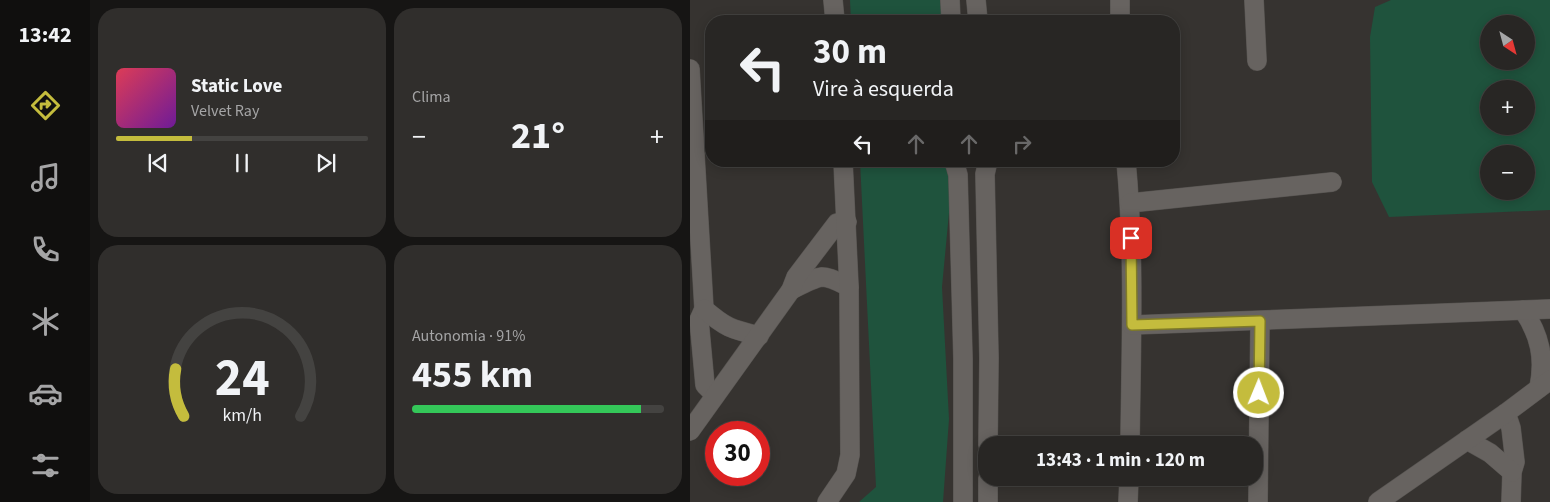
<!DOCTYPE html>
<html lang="pt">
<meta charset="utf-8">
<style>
body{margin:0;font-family:"Source Sans 3",sans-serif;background:#302e2c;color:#f1f3f6;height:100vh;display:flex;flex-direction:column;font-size:19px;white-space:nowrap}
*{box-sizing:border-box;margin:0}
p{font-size:16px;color:#a5a5a6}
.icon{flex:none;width:28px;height:28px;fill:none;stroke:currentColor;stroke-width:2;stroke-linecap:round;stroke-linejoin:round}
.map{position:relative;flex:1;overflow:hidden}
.drawer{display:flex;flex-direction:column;gap:8px;padding:8px;background:#161514;width:600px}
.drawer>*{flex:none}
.hud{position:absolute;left:15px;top:15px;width:475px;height:152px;border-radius:20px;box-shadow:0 2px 12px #0003,0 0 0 1px #444341;background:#282624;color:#f1f3f6;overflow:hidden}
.needle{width:32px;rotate:144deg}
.tools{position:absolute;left:790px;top:15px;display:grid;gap:10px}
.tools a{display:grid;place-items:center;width:55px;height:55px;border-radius:50%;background:#282624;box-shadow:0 2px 12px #0003,0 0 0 1px #444341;font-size:25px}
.speed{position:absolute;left:15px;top:421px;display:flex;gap:10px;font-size:25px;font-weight:700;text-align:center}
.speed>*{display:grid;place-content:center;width:65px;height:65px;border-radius:50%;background:#282624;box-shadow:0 2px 12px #0003,0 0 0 1px #444341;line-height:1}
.speed .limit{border:8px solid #d22;background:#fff;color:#111}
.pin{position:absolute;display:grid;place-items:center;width:42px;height:42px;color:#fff;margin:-21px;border-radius:10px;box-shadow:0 2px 8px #0006}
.me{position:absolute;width:55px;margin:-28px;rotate:1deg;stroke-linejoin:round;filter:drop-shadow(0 0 4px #0008)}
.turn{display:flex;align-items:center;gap:18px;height:105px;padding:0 25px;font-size:22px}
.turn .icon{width:65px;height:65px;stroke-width:2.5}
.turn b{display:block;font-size:35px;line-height:42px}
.lanes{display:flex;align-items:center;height:48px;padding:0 25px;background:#0003;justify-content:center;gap:25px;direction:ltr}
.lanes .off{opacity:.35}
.big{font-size:38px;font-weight:700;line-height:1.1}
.drawer .tile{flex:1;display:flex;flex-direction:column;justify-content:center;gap:8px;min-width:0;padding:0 18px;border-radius:20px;background:#302e2c}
.drawer .dial{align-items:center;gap:0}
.dial svg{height:130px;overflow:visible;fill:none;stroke:#444341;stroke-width:7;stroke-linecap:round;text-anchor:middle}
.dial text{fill:#f1f3f6;stroke:none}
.song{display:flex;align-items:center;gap:15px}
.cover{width:60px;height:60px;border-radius:8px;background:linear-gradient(135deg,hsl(350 70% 55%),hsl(280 70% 35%))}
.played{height:5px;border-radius:2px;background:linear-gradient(90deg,#c4bc3d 30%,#444341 30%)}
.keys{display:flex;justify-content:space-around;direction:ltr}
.heat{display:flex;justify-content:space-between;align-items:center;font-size:28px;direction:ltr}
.charge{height:8px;border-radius:4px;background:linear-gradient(90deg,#34c759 91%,#444341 0)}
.drawer .tiles{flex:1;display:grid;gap:8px;grid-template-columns:repeat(2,1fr)}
.trip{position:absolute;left:288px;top:436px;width:285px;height:50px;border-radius:20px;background:#282624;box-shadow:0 2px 12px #0003,0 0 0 1px #444341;font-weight:700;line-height:50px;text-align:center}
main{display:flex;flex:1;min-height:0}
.tabs{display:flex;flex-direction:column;width:90px;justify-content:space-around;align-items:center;background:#100f0e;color:#a5a5a6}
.tabs .icon{width:35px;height:35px}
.tabs .current{color:#c4bc3d}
.tabs b{font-size:22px;color:#f1f3f6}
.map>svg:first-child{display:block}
.green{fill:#1f533d;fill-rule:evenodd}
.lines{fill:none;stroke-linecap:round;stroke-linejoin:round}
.minor-casing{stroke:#55524f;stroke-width:20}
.minor{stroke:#676360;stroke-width:19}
.route-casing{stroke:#7f7a28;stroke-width:12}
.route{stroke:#c4bc3d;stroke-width:9}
</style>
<main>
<nav class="tabs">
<b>13:42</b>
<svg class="icon current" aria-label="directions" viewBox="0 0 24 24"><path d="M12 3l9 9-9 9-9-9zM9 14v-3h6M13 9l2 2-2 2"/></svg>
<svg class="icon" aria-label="music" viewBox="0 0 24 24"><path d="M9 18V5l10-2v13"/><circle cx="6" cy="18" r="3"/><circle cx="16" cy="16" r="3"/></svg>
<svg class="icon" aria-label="phone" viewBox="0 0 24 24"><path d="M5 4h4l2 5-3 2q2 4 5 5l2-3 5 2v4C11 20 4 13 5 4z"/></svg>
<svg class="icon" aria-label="climate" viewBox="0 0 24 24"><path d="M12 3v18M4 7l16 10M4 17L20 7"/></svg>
<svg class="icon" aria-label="car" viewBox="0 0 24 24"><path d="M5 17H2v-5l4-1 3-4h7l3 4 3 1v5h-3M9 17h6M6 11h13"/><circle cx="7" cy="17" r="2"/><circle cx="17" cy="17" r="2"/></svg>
<svg class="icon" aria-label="filters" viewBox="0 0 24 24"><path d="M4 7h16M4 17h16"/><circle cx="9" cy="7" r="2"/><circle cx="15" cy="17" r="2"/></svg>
</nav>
<section class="drawer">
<div class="tiles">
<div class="tile">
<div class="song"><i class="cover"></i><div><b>Static Love</b><p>Velvet Ray</p></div></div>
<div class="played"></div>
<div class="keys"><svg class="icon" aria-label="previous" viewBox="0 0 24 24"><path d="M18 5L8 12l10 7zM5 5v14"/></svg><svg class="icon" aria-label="pause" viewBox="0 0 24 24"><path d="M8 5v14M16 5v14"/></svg><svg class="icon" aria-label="next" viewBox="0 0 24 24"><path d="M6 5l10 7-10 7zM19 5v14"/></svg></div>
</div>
<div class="tile"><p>Clima</p>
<div class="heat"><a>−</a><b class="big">21°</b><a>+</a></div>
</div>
<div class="tile dial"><svg viewBox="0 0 100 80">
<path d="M14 69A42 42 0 1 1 86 69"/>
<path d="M14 69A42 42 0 0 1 9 40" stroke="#c4bc3d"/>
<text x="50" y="56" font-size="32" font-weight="700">24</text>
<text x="50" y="72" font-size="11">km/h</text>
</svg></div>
<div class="tile"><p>Autonomia · 91%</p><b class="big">455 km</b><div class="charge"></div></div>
</div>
</section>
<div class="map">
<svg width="860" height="502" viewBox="0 0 860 502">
<rect width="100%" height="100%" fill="#363330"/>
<g class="green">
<polygon points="160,0 254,0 254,21 161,21"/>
<path d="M701 0H860V210L699 217 682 182 680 37 685 7ZM799 24H836V61H799ZM799 89H836V126H799ZM799 154H836V191H799Z"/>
<polygon points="170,161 260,161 262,181 252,287 259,419 253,502 169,502 186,487"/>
</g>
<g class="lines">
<g class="minor-casing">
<g id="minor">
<polyline points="143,0 145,21"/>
<polyline points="260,0 261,21"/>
<polyline points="286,0 288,21"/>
<polyline points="430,0 430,21"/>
<polyline points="564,0 567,61"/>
<polyline points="0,69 14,309 9,320 15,385 25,395"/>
<polyline points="264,161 268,175 273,359 273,502"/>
<polyline points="298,161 295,174 299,358 298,445"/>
<path d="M436 161C445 255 441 351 440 445"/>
<polyline points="440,203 642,182"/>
<path d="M101 290C109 286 123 278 132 277 141 277 151 283 159 287"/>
<path d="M14 309C36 328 41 329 69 336"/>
<path d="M833 310C850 335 855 358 849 388"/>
<polyline points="442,325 860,309"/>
<polyline points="816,413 821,428 825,462 822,472 821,502"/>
<polyline points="0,431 101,290 106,277 147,223 157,222"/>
<polyline points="777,440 800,453 822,472"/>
<polyline points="137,502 156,474 160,455 159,287 153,161"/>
<polyline points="298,502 298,478"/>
<polyline points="438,502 439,478"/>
<polyline points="568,502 570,321"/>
<polyline points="688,502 816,413 860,380"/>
</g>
</g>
<use href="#minor" class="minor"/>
</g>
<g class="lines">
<g class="route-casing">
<polyline id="route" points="441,238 442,325 570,321 569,393"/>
</g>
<use href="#route" class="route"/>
</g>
</svg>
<div class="tools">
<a><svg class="needle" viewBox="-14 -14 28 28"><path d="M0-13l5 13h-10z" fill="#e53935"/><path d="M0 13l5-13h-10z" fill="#a5a5a6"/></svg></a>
<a>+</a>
<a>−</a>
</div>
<div class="speed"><div class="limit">30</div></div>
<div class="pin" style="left:441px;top:238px;background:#d93025"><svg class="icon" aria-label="arrive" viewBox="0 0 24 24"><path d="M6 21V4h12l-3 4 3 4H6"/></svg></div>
<svg class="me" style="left:569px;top:393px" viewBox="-20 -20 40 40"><circle r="17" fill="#c4bc3d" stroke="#fff" stroke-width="3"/><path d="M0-11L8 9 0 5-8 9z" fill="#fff"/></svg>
<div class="trip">13:43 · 1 min · 120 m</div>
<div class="hud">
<div class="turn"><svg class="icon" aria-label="left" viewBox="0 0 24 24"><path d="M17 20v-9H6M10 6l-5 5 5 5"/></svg><div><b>30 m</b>Vire à esquerda</div></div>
<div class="lanes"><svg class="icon" aria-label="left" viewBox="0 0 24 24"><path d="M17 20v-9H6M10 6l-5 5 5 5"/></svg><svg class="icon off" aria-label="ahead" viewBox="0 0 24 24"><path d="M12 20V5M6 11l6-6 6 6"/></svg><svg class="icon off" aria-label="ahead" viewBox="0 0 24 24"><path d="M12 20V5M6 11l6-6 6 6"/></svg><svg class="icon off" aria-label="right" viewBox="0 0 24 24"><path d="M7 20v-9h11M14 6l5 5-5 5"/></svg></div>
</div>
</div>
</main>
